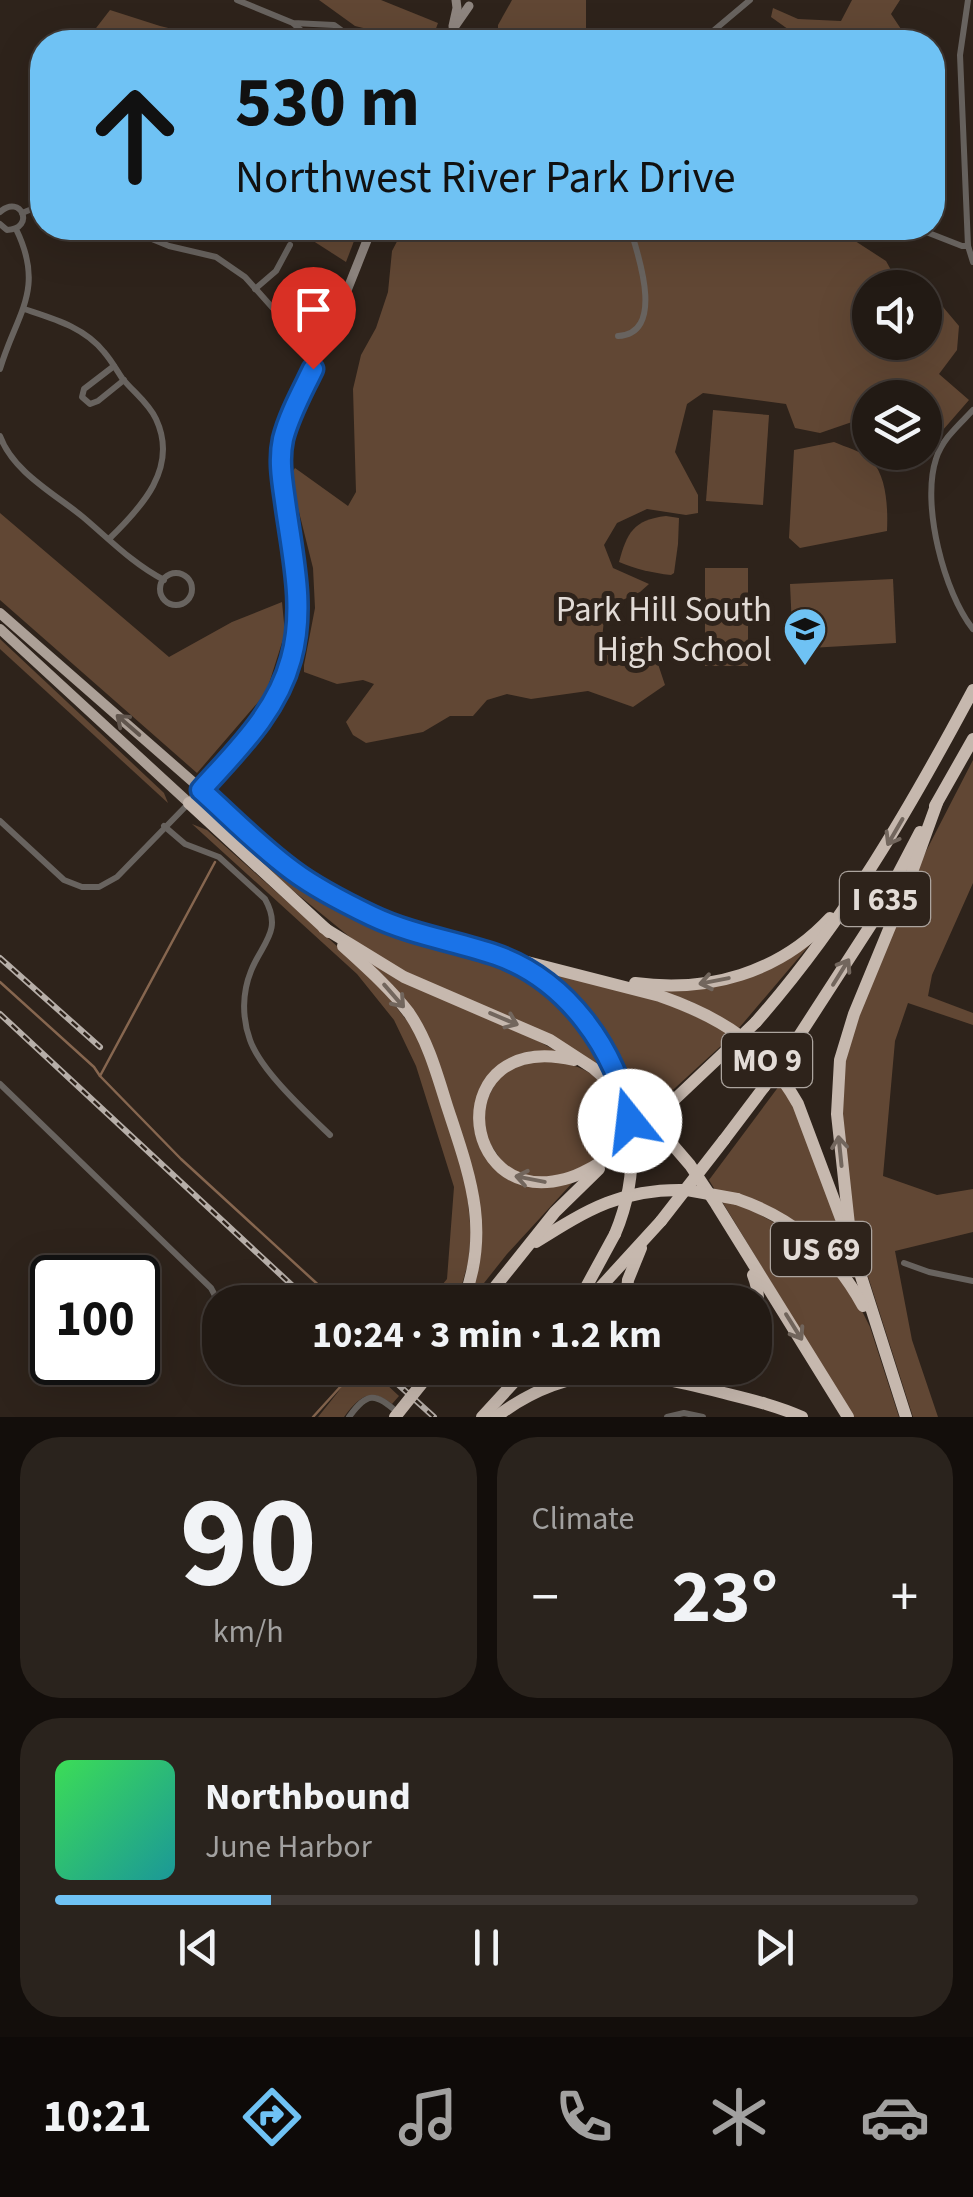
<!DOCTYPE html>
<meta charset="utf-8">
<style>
body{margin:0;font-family:"Source Sans 3",sans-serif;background:#2a231d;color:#f1f3f6;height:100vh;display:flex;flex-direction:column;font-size:38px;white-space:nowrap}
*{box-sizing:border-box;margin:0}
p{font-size:32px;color:#a2a1a0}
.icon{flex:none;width:55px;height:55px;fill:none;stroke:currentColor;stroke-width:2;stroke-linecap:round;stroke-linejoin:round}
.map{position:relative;height:1417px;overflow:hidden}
.side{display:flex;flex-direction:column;gap:20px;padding:20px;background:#130e0b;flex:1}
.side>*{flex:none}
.banner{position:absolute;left:30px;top:30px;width:915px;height:210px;border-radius:40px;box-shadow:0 10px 40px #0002,0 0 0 2px #3f3834;background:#6fc2f4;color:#111;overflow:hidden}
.tools{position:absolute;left:852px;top:270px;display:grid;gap:20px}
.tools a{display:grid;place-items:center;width:90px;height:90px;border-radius:50%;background:#221a14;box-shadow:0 10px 40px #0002,0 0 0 2px #3f3834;font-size:50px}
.speed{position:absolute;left:30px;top:1255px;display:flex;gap:20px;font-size:50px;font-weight:700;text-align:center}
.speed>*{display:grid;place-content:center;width:130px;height:130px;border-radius:50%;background:#221a14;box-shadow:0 10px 40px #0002,0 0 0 2px #3f3834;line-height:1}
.speed .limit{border:5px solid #111;border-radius:15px;background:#fff;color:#111}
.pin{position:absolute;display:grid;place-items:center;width:85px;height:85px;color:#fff;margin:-102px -42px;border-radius:50% 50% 50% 0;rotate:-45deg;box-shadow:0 0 10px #0007}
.pin .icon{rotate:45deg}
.me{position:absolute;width:110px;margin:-55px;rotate:344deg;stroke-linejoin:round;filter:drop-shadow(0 0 8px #0008)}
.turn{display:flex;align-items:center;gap:35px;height:210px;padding:0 40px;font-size:45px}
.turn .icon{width:130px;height:130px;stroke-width:2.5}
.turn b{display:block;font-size:70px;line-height:85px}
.big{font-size:75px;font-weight:700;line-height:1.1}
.side .widget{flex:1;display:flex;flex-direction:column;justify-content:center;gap:15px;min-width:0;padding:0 35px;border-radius:40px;background:#2a231d}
.side .dial{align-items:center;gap:0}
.dial b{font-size:130px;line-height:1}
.song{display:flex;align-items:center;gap:30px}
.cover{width:120px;height:120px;border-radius:15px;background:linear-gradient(135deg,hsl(130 70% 55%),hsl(180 70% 35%))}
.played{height:10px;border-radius:5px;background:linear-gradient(90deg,#6fc2f4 25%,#3f3834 25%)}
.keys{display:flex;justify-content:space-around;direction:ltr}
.heat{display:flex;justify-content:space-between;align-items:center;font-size:55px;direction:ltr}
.side .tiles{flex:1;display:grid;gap:20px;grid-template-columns:1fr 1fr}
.widget:last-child{grid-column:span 2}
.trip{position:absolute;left:202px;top:1285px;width:570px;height:100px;border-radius:40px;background:#221a14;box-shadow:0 10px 40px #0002,0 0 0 2px #3f3834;font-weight:700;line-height:100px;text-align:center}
.tab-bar{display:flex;height:160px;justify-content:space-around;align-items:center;background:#0e0a08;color:#a2a1a0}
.tab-bar .icon{width:70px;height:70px}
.tab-bar .on{color:#6fc2f4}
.tab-bar b{font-size:45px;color:#f1f3f6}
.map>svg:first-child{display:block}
.green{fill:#614734}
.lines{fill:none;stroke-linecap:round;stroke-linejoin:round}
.stream{stroke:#86664f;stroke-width:2.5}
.street{stroke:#68635f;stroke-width:6}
.secondary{stroke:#8e857f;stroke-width:9}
.primary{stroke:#aca097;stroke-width:10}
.highway{stroke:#c6b8ae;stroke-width:12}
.rail-casing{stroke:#b6aea8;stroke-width:6}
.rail{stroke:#2e231b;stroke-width:2.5;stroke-dasharray:8;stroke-linecap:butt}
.highway-bridge{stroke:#c6b8ae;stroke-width:12}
.oneway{stroke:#60554d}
.oneway2{stroke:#72665d}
.route-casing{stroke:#114b97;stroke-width:25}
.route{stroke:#1a73e8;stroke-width:18}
.labels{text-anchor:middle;stroke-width:10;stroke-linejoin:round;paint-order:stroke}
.shield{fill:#2e231b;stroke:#aca49e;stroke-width:2.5}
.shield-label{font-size:32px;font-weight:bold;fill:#e2dbd6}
.poi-label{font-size:35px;fill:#e2dbd6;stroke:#2e231b;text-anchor:end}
</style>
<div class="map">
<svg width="973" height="1417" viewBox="0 0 973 1417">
<rect width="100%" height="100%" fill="#2e231b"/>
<g class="green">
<polygon points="319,0 381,0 438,23 431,42 385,42 388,34 355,26"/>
<polygon points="512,0 586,0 586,42 498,42 498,25"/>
<polygon points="852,0 900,0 891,14 903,32 904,42 806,42 771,17 773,8 798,19 841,21"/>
<polygon points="110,10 160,26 226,42 103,42 93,32"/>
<polygon points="293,228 359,228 346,262"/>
<polygon points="404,228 743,228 750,233 849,237 886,261 896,279 910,287 870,288 870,342 925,342 925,297 943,307 959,326 957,350 939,374 969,400 936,438 935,444 925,443 925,398 870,398 870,425 852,422 820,433 795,428 786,404 703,393 687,404 675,452 698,495 698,513 686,515 647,509 617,523 604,545 613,568 649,584 640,592 605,608 602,640 618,647 642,637 653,649 665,685 633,707 588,691 531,699 507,694 487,700 473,716 450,716 423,732 366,743 353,735 346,722 374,684 363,680 337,684 304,672 304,665 315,608 313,568 290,476 295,468 348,506 356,492 353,389 361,355 376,328 388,292 392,251"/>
<polygon points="713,410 769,415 763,505 706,501"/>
<path d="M834 442C845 447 862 451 871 460 887 476 888 509 887 531L800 548 789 538 794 450Z"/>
<polygon points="0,513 169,657 232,622 282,602 285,633 266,693 197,773 0,600"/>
<path d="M666 516 679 518 678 544 674 573 671 575C652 573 636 569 619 562 627 533 633 520 666 516Z"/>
<rect x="705" y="568" width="43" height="98"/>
<polygon points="893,579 896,643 793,649 790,584"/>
<polygon points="0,639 164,793 168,803 0,649"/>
<polygon points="973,760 973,883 932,975 928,996 973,1013 973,1025 908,1003 895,1041 883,1176 937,1195 973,1189 973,1232 895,1251 912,1340 938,1417 913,1417 856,1239 840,1124 846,1043 921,861"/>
<polygon points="207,809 288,878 344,909 371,922 492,960 521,973 547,991 608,1047 527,966 659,1000 734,1034 651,1110 608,1073 403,971 356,942 291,889 207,812"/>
<polygon points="192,824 207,830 357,964 381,988 412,1027 426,1054 466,1182 471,1233 468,1263 457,1302 428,1302 447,1279 454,1187 416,1066 394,1020 357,974"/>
<polygon points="812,942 739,1028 692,1002 642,986 709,986"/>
<polygon points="366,961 520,1031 558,1052 533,1051 520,1054 500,1065 474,1121 475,1133 479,1144 503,1175 514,1182 539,1187 551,1187 573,1182 507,1254 469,1302 480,1229 427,1036"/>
<path d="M527 1060C540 1061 555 1061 568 1064 596 1070 620 1099 641 1118 618 1138 580 1180 547 1179 535 1179 520 1172 507 1169L485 1136 483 1108 499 1076Z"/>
<polygon points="782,1082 791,1096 856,1276 854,1278 838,1258 812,1234 738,1203 808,1241 857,1301 870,1327 899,1417 853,1417 709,1180"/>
<path d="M354 1368H369L399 1396 392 1404C370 1387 359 1397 344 1417H318L338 1392Z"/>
</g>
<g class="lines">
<g class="stream">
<polyline points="0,982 94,1067 100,1076 181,1159 337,1302"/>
<polyline points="100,1076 215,862"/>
<polyline points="313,1417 342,1385 346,1373 351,1368"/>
</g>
<g class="street">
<polyline points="237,0 293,23 334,25 345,33 346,42"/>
<polyline points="968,0 960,55 968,246 973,262"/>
<polyline points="294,24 314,42"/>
<polyline points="700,42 750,0"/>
<path d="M0 212C21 193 36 229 7 230L0 224"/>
<polyline points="22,213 42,205"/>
<polyline points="125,228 169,246 216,257 245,277 279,315 297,332 324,345"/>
<polyline points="916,228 962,246 968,246"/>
<polyline points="255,289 276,271 290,245"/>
<path d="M24 309C54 319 84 327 104 352 111 360 116 369 122 378 133 392 148 402 156 419 179 468 141 508 109 539"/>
<polyline points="284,316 330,332"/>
<path d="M618 336C666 334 638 254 630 228"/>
<polyline points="114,366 84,389 82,397 90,404 98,401 124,380"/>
<path d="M0 369C16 314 46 290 16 229"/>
<path d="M973 410C959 425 942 439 936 459 921 504 944 593 973 629"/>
<path d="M0 436C13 472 55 494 83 517 109 539 133 564 164 580"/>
<circle cx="176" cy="589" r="16"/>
<polyline points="0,821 64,880 82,887 99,887 117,877 189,803"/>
<path d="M164 826 185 844 219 857 265 899C283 931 262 943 251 971 242 993 242 1018 250 1040 261 1071 306 1112 330 1135"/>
<polyline points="0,1084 211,1288 220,1305"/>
<polyline points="904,1263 929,1272 973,1281"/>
<path d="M349 1417C367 1392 375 1392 398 1413"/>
<polyline points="667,1417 684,1413 703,1417"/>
</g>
<g class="secondary">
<polyline points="453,26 457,8 456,0"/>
<polyline points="448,42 453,29 469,6"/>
<path d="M189 803C260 725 311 679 295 565 289 526 277 484 282 445 287 411 309 378 323 347 341 308 356 267 372 228"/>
</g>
<g class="primary">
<polyline points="0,613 201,789"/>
<polyline points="0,629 189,803"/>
</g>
<g class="highway">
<path d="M201 789 292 871 316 887 376 918 429 937 660 996C723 1018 765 1045 798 1104L852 1248 906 1417"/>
<polyline points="189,803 329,932"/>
<polyline points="935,806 973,739"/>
<polyline points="324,928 404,977 550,1040 593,1068 647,1115 690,1165 716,1204 848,1417"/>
<path d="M343 946C366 967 390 988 409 1013 428 1041 437 1074 447 1106 470 1176 491 1230 463 1302"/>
<path d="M516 964C553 985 585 1014 606 1052"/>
<path d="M635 983C708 993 779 973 830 918"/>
<path d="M756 1022C845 921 910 808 973 690"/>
<polyline points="788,1053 874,920 920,832"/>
<path d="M574 1060C442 1029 456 1208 565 1179 585 1174 602 1161 619 1150"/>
<polyline points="674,1100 730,1047"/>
<polyline points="724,1140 764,1087"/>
<path d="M737 1199C793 1218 835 1254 863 1306"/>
<polyline points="849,1225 837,1114 840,1060 854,1014 908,883 937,803"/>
<path d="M536 1242C588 1209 623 1188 687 1190"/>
<path d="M753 1275C759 1290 760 1303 755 1318"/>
<polyline points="483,1302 555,1212 599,1169"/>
<polyline points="578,1302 615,1234"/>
<polyline points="587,1302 661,1221"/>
<polyline points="626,1302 628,1280 641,1248"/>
<polyline points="678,1368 703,1368"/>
<polyline points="423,1382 433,1368"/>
<polyline points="482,1417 527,1368"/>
<path d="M496 1417C571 1360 635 1370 720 1392 748 1399 775 1405 802 1417"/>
</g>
<g class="rail-casing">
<g id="rail">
<polyline points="0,958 100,1047"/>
<polyline points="0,1014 310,1302"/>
<polyline points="380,1368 434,1417"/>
</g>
</g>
<use href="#rail" class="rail"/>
<g class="highway-bridge">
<polyline points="730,1047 756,1022"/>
<path d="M606 1052C637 1109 640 1175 615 1234"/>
<polyline points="764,1087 788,1053"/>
<polyline points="636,1138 674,1100"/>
<polyline points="687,1190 737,1199"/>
<polyline points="661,1221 724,1140"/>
<polyline points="395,1417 423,1382"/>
</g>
</g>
<defs><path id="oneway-shaft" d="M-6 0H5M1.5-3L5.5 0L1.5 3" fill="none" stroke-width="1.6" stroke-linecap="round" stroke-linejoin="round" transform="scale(2.5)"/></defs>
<use class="oneway" href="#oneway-shaft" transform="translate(128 725) rotate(-139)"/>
<g class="oneway2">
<use href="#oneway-shaft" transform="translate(895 832) rotate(120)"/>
<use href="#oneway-shaft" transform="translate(841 972) rotate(-58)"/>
<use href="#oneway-shaft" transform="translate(714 981) rotate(169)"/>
<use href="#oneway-shaft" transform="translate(394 996) rotate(49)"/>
<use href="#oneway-shaft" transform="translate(504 1019) rotate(23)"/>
<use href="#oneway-shaft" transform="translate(840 1151) rotate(-96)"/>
<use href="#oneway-shaft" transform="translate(530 1179) rotate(-169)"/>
<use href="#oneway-shaft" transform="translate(794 1327) rotate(58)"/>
</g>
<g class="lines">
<g class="route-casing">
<path id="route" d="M313 369C302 392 289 415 283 439 278 462 283 485 286 508 293 558 305 609 291 659 277 712 237 750 201 790 231 817 260 847 293 871 317 889 345 903 372 916 412 935 455 941 496 955 567 980 616 1049 630 1121"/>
</g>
<use href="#route" class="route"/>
</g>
<defs>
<g id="school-pin" transform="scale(2.25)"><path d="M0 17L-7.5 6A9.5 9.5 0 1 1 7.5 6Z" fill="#6fc2f4" stroke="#2e231b"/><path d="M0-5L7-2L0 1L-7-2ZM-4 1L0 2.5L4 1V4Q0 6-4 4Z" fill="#111"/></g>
</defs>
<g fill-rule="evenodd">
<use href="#school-pin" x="805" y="629"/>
</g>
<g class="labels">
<g class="shield">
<rect x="840" y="872" width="90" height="54" rx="8"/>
<rect x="722" y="1033" width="90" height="54" rx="8"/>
<rect x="771" y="1222" width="100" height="54" rx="8"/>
</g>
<g class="shield-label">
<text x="885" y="910">I 635</text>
<text x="767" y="1071">MO 9</text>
<text x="821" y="1260">US 69</text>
</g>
<g class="poi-label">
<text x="772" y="621">Park Hill South<tspan x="772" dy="40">High School</tspan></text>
</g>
</g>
</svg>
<div class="tools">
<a><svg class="icon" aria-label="sound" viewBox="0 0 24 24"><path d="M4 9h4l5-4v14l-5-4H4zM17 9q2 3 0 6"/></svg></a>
<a><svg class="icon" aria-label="layers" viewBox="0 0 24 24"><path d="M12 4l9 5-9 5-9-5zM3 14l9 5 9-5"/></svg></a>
</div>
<div class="speed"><div class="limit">100</div></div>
<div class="pin" style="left:313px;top:369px;background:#d93025"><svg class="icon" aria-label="arrive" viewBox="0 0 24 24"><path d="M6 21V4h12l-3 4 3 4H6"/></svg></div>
<svg class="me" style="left:630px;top:1121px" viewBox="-20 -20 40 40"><circle r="19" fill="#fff"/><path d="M0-13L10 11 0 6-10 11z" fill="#1a73e8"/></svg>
<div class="trip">10:24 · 3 min · 1.2 km</div>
<div class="banner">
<div class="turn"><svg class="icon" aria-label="ahead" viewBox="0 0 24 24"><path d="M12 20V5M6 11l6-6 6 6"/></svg><div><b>530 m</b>Northwest River Park Drive</div></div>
</div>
</div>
<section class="side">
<div class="tiles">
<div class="widget dial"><b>90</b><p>km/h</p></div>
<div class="widget"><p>Climate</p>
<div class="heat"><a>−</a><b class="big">23°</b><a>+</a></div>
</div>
<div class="widget">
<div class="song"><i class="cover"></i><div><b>Northbound</b><p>June Harbor</p></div></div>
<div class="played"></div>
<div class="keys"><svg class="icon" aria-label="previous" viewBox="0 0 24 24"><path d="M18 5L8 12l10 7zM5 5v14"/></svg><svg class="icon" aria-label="pause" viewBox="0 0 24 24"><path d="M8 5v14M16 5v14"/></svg><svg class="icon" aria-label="next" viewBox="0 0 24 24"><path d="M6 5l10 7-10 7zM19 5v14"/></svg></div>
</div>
</div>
</section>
<nav class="tab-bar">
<b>10:21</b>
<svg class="icon on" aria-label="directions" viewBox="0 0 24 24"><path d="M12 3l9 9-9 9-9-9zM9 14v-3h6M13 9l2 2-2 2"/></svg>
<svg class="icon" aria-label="music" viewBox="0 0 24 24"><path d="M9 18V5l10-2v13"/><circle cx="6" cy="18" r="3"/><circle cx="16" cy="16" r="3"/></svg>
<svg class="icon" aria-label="phone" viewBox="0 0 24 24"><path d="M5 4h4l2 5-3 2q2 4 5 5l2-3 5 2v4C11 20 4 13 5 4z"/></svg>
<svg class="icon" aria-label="climate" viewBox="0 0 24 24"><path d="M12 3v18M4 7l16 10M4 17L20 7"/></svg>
<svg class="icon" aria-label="car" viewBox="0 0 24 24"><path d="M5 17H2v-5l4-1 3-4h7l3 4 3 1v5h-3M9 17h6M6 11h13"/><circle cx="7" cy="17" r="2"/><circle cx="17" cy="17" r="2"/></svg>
</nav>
